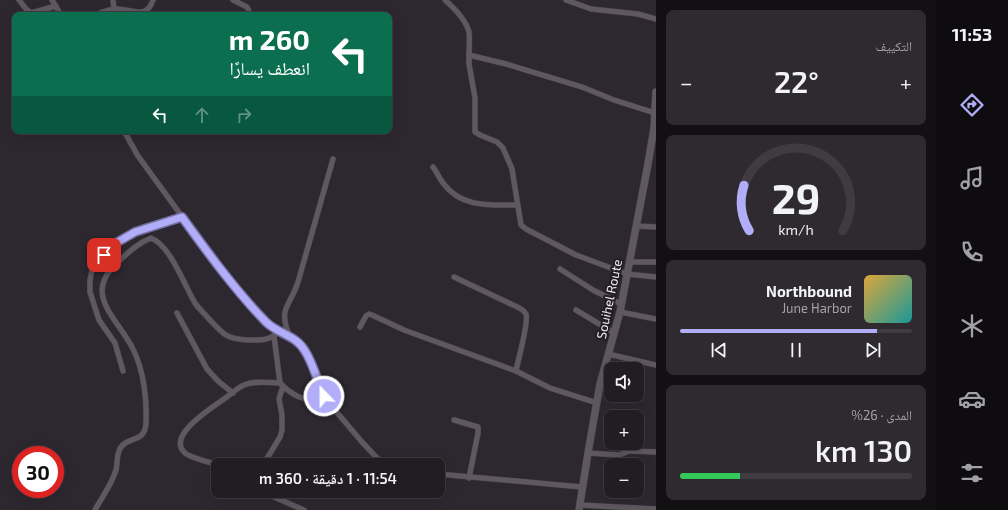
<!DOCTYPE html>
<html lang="ar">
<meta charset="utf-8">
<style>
body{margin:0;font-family:"Exo 2","Noto Naskh Arabic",sans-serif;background:#2e2a30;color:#f1f3f6;direction:rtl;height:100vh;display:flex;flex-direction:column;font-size:15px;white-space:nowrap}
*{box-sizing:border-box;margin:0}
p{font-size:13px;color:#a2a2a6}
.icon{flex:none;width:22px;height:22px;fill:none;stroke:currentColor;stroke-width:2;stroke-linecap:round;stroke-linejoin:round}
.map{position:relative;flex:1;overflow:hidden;direction:ltr}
.sheet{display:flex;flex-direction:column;gap:10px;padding:10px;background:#131013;width:280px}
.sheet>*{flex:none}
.guide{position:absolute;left:12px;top:12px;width:380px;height:122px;border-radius:8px;box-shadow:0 4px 16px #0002,0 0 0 1px #3f3b41;direction:rtl;background:#0b6e4f;color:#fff;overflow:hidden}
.controls{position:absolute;left:604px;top:362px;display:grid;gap:8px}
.controls a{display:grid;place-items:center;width:40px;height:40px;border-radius:8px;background:#221d23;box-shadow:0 4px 16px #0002,0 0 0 1px #3f3b41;font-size:20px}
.speed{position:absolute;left:12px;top:446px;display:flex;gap:8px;font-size:20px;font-weight:700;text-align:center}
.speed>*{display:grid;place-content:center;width:52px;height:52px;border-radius:50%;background:#221d23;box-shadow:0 4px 16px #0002,0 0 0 1px #3f3b41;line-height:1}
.speed .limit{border:6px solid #d22;background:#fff;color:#111}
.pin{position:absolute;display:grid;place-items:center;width:34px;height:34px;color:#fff;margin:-17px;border-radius:8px;box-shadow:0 2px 6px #0006}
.me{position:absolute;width:44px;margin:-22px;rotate:338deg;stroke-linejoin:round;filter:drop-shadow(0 0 3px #0008)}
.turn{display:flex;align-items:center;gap:14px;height:84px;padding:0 16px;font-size:18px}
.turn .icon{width:52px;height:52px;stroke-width:2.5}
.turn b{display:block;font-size:28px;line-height:34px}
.lanes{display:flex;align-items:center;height:38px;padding:0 16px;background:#0003;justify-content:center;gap:20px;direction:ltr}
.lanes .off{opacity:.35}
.big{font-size:30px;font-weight:600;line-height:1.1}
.sheet .card{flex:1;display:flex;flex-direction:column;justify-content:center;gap:6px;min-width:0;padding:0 14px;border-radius:8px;background:#2e2a30}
.sheet .dial{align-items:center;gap:0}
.dial svg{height:104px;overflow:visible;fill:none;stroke:#3f3b41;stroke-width:7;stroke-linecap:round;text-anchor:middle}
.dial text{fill:#f1f3f6;stroke:none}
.song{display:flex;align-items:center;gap:12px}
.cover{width:48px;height:48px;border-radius:6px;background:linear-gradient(135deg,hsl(40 70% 55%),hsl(180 70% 35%))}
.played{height:4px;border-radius:2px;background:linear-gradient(90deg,#b2adf9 85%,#3f3b41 85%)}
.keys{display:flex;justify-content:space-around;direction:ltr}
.heat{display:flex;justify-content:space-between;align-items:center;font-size:22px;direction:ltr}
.charge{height:6px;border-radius:3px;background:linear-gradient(90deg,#34c759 26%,#3f3b41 0)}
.trip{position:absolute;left:211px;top:458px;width:234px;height:40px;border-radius:8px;background:#221d23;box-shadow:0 4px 16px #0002,0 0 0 1px #3f3b41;font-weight:600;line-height:40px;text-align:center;direction:rtl}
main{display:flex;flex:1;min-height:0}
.menu{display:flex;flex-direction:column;width:72px;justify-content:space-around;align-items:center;background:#0e0c0e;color:#a2a2a6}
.menu .icon{width:28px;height:28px}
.menu .active{color:#b2adf9}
.menu b{font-size:18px;color:#f1f3f6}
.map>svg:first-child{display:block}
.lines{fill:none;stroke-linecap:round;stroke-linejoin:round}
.minor-casing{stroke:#49444b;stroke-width:6}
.secondary-casing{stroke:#49444b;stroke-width:8}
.minor{stroke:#5f5861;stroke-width:5}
.secondary{stroke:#5f5861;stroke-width:7}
.route-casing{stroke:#7470a2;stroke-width:10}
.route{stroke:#b2adf9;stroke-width:7}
.labels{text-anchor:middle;stroke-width:4;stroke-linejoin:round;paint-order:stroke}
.street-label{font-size:13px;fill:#ede9ee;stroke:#231d25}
</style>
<main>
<nav class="menu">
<b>11:53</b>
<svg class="icon active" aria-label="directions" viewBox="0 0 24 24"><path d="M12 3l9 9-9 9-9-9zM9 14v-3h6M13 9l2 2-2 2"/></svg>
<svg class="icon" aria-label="music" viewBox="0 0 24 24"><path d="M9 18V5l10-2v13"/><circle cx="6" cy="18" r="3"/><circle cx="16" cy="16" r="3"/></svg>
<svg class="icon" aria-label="phone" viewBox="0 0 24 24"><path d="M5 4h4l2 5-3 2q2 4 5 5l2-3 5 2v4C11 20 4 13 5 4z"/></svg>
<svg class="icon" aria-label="climate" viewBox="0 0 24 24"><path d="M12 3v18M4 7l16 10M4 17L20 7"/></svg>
<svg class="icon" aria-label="car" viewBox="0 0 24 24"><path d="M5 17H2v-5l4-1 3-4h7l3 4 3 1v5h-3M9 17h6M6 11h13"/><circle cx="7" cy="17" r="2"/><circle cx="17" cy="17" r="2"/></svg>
<svg class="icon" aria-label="filters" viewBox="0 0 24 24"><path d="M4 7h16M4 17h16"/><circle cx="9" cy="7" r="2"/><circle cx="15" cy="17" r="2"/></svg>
</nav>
<section class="sheet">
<div class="card"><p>التكييف</p>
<div class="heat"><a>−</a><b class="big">22°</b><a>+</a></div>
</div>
<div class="card dial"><svg viewBox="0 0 100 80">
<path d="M14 69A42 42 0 1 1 86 69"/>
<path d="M14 69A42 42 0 0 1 10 34" stroke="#b2adf9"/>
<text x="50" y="56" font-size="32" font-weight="700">29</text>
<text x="50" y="72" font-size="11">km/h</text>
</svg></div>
<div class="card">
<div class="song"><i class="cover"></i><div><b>Northbound</b><p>June Harbor</p></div></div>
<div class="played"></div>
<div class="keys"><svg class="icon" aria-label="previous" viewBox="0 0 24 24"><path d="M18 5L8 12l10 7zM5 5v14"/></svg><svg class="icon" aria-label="pause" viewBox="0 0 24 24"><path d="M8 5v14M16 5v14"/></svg><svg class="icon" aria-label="next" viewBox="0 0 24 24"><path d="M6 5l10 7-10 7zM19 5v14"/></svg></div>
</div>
<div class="card"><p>المدى · 26%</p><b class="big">130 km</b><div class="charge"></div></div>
</section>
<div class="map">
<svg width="656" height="510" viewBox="0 0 656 510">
<rect width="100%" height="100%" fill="#2d272f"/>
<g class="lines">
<g class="minor-casing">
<g id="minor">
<polyline points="19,0 26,9 31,13 56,6"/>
<polyline points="52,0 61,15"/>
<polyline points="113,0 114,9"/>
<polyline points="233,0 247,7 251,15"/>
<path d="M445 0C454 8 466 20 469 32 470 39 469 47 469 55L506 64 582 87 614 100 655 113"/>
<polyline points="566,0 591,9 638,14 656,19"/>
<path d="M95 15C102 12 110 9 117 9 131 9 147 20 153 0"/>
<polyline points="469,55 469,64 475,98 475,132 480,135 497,142 503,148 512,169 521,225 526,229 576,255 627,274 656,277"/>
<polyline points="124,131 138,156 218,266 257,313 270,326 279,332 289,335 305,350 323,396 362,442 377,458 388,465"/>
<path d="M433 167C437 172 439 178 443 183 461 208 490 205 517 205"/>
<polyline points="636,226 656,227"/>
<polyline points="629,262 656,262"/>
<polyline points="560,269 593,290 621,304"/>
<path d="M454 277 513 305C518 307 524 310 526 314 529 322 518 360 516 371"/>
<polyline points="576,310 614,333"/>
<polyline points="620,312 656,319"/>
<polyline points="177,313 207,369 218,381 233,393"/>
<polyline points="360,327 366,316 369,314 372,315 404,330 516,371 550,388 597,403"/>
<path d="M289 335C278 307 290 307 298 282L333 159"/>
<path d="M274 336 280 383C287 391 300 400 311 399 315 399 319 397 323 396"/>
<polyline points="608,354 656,365"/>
<polyline points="123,371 115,343 99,320 90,292 90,280 92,270 116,243 135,232 182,217"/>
<polyline points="454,420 478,427 478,433 469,478"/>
<polyline points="588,453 619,455 630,451 656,452"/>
<path d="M218 465C210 462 189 458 184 452 167 435 213 407 224 399 230 395 237 388 244 385 255 380 268 383 280 383"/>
<polyline points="263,465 280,437 282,430 282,415 279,399 283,386"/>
<polyline points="438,474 582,487"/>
<polyline points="260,491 304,510"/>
<polyline points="580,505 656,509"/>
<path d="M95 510C102 497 112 484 116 470 118 462 116 454 121 447 129 436 145 443 146 423 147 400 144 371 133 349 117 317 81 294 119 261 129 252 138 243 151 238 171 246 184 285 195 303 199 309 205 314 209 319 223 334 226 339 248 340 262 340 268 341 279 332"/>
</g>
</g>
<g class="secondary-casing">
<polyline id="secondary" points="579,510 588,453 600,384 620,312 648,164 654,128 656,92"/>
</g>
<use href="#minor" class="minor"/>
<use href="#secondary" class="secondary"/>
</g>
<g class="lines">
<g class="route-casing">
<path id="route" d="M104 255 116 243 135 232 182 217C208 253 235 290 266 322 278 334 296 335 305 351 313 363 318 383 324 396"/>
</g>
<use href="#route" class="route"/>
</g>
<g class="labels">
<g class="street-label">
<text transform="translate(609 299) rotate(-78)" y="5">Souihel Route</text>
</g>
</g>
</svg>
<div class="controls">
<a><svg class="icon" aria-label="sound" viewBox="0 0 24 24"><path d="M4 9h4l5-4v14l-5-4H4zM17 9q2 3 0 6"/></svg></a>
<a>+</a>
<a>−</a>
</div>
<div class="speed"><div class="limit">30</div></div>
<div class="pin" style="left:104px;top:255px;background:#d93025"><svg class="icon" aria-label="arrive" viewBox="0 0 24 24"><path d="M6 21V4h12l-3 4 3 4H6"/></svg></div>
<svg class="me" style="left:324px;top:396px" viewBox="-20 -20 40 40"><circle r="17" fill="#b2adf9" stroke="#fff" stroke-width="3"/><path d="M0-11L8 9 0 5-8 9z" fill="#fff"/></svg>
<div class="trip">11:54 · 1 دقيقة · 360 m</div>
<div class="guide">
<div class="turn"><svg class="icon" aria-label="left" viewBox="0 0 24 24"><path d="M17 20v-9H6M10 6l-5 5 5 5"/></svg><div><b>260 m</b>انعطف يسارًا</div></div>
<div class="lanes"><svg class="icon" aria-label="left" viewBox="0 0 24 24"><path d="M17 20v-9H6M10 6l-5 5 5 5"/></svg><svg class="icon off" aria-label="ahead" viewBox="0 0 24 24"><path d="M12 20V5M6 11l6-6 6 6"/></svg><svg class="icon off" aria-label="right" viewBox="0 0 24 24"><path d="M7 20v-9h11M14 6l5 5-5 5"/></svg></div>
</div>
</div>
</main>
